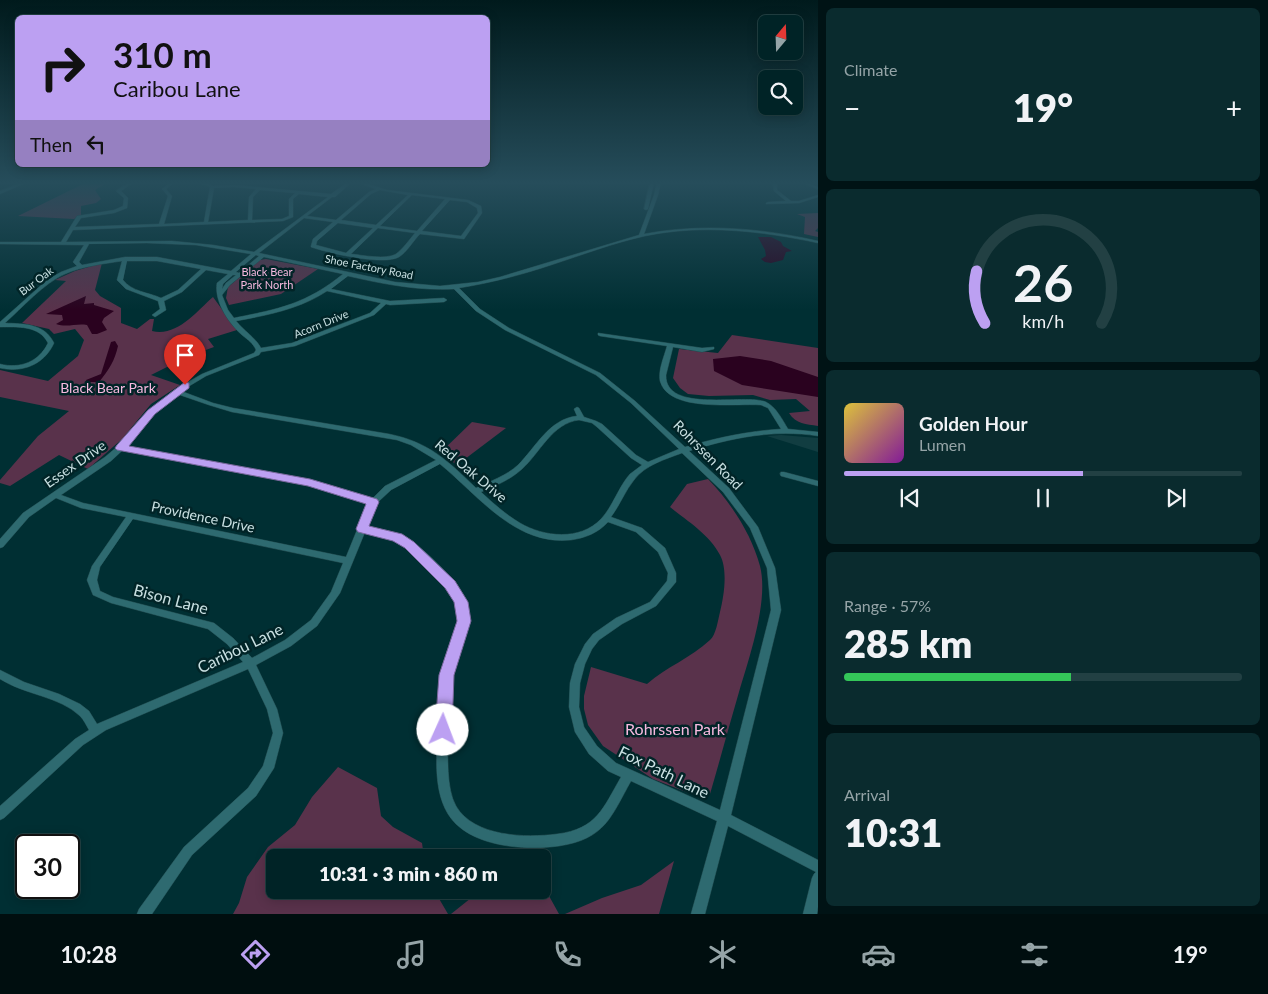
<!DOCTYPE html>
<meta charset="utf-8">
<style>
body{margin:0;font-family:Lato,sans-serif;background:#0a2b2e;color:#f1f3f6;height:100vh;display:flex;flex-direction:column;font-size:19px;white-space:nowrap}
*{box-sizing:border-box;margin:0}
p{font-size:16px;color:#95a4a7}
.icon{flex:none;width:28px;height:28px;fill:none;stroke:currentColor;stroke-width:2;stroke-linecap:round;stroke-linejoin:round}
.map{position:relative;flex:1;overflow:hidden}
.drawer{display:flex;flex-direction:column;gap:8px;padding:8px;background:#001315;width:450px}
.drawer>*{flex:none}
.banner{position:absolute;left:15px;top:15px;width:475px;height:152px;border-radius:8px;box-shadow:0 2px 12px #0003,0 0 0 1px #224043;background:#bca0f2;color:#111;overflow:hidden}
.needle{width:32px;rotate:19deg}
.controls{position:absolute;left:758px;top:15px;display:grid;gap:10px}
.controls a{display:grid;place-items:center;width:45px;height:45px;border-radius:8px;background:#002326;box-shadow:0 2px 12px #0003,0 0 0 1px #224043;font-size:25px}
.speed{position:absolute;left:15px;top:834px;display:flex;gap:10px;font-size:25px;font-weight:700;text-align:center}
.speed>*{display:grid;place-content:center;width:65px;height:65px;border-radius:50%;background:#002326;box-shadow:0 2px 12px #0003,0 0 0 1px #224043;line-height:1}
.speed .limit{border:2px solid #111;border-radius:8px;background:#fff;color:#111}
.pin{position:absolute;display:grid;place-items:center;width:42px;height:42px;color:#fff;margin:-51px -21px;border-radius:50% 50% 50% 0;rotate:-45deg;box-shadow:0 0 5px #0007}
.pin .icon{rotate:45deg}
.me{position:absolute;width:55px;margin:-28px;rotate:2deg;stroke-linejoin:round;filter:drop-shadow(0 0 4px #0008)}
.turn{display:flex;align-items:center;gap:18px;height:105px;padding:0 15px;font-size:22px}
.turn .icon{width:65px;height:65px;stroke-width:2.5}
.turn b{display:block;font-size:35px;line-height:42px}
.then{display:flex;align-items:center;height:48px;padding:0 15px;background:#0003;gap:10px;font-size:19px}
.big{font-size:38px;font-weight:800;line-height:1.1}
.drawer .tile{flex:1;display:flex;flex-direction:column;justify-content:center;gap:8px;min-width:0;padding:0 18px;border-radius:8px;background:#0a2b2e}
.drawer .dial{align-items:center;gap:0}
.dial svg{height:130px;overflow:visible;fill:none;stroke:#224043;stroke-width:7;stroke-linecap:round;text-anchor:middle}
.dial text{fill:#f1f3f6;stroke:none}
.song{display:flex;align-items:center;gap:15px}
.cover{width:60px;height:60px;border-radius:8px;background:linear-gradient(135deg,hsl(50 70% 55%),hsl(290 70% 35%))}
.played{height:5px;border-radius:2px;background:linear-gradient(90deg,#bca0f2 60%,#224043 60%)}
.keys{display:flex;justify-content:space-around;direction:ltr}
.heat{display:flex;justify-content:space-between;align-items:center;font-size:28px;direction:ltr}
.charge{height:8px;border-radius:4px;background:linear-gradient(90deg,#34c759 57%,#224043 0)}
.trip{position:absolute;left:266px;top:849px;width:285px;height:50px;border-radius:8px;background:#002326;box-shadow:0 2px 12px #0003,0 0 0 1px #224043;font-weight:800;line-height:50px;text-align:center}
.tab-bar{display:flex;height:80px;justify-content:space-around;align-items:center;background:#000e0f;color:#95a4a7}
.tab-bar .icon{width:35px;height:35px}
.tab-bar .active{color:#bca0f2}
.tab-bar b{font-size:22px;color:#f1f3f6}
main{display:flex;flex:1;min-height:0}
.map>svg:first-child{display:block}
.built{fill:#113d41}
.green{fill:#59324b}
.water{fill:#2a021f}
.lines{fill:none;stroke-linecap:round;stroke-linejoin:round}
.minor-casing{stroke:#204b4f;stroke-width:1}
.minor{fill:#2e6a70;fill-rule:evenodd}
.route{fill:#bca0f2;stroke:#7a689d}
.labels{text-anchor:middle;stroke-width:5;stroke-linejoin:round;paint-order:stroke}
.far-street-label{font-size:11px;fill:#c9e0e2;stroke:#012427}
.far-park-label{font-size:11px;fill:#f7b9df;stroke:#012427}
.park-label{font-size:14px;fill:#f7b9df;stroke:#012427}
.street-label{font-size:14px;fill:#c9e0e2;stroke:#012427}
.near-street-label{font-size:16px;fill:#c9e0e2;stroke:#012427}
.near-park-label{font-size:16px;fill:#f7b9df;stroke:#012427}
</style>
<main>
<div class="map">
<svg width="818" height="914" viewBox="0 0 818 914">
<rect width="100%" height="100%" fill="#002f33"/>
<polygon class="built" points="781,435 818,438 818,452 767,436"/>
<g class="green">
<polygon points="87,182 108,182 95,190 101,199 96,203 81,206 81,215 74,219 18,216"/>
<polygon points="818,213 818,228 815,231 818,232 818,237 804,234 805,217 797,214"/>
<polygon points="266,259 318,269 281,294 229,305 226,298 228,287 260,260"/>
<path d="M102 263 95 290 100 296 121 308V323L137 329 150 319H154L152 331C177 337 196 312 213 297L237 330 208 339 214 347 189 356 151 375 180 385 151 404 122 439 88 469 59 455 10 486 0 483V480L38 436 69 411 0 397V370L48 381 78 356 84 340 75 329 54 334 49 329 22 323 66 281 55 280 75 271Z"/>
<path d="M732 335 818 348V426C806 424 796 424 789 413L810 411 796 399 770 400 753 395 709 396 688 394 680 388 673 378 679 349 718 353Z"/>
<polygon points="472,422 506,428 457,465 440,453"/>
<path d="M708 479C731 503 751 533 760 566 769 601 749 658 739 692 729 726 720 760 710 794L699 797 653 779 603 746 588 725 584 709V696L591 667 647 684C666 667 691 658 710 640 716 635 718 620 720 612 724 596 728 570 720 555 710 535 686 520 670 507L687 484Z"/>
<polygon points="338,767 377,788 381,816 393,827 422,843 424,857 275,858 275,890 434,890 448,914 233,914 239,903 247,877 268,847 295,825 312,797"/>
<polygon points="674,861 659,914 565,914 602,898 641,885"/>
<polygon points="543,885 559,914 451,914 481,890 542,890"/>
</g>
<g class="water">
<polygon points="758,237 771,237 781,242 783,246 792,251 786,252 783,260 771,263 765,262 761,259 766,256 765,250"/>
<path d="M86 296 84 304 94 303V305L114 311 104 318 102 322 107 330 97 334H92L87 325C76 323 67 328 56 324L63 320 62 315 46 314Z"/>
<path d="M115 341 118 346C115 360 109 370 99 382H87L86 380 101 374 111 342Z"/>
<polygon points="740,356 771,361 818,377 818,397 742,385 714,371 713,359"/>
</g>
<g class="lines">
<g class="minor-casing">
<g id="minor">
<polygon points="23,182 28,182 0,194 0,191"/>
<path d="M129 182H134L121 191 128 198 127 208 114 213 81 218 75 227 159 224 168 196 162 189 171 182H175L166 189 172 196 164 224 204 222 210 187C201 182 195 185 188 182H205L213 186 234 185 331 194 348 182H352L335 197H332L307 216 336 220 369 192 376 189 356 182H362L387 190 468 200 481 206 482 213 464 239 420 234C413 241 407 252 399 257 383 266 328 253 311 247V246L313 239 333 222 304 218 259 253 395 282 440 286 478 282 500 277 639 235 654 195 657 182H661L658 195 644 234C702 223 761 228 818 241V243C762 231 702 224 645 236 613 243 582 255 551 265 521 275 490 283 459 288L480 309 509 328 600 373 635 401 685 447C716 438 748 431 781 429L768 408 761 405C735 403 669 413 660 381 658 370 664 357 667 346L600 336 598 335V333L702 348 714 347V349L702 352 673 347 666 375C665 414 745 393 766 402 776 407 782 419 788 429L818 432V436C774 429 731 438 689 451L729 488 758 527 775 568 781 610 731 815 818 860V907L817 914H803L812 878 814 874 816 872 728 826 705 914H691L717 821 631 781C611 817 605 839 559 846 525 851 468 847 448 814 434 791 436 759 438 733 438 714 438 695 442 676 447 652 465 628 456 603 450 583 413 549 394 539 385 535 374 534 365 532L340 593 317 626 291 646 256 665 277 709 283 733 274 768 256 796 192 855 152 914H137L139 909 184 847 248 788 263 766 273 733 267 709 248 669 106 730 83 745 4 818 0 820V806L75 739 89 730C86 725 84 720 80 716 59 696 25 695 0 679V670L24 682 59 694 80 704 89 711 97 724 243 662 227 644 208 629 111 603 93 595 87 580 92 566 126 517 81 508 56 498 29 517 3 547 0 548V539L23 513 105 457 118 446 149 411 174 390 202 374 254 353 256 350C253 343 248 340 242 335 228 323 214 301 217 283L228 274 206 270 182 292 164 301 166 310 155 317 152 315 160 309 158 301 126 289 117 280 122 261C103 264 83 266 65 274 44 283 22 308 5 323 25 324 44 323 54 343 44 365 22 373 0 368V364C20 369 39 362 48 343 39 325 17 327 0 327V322L47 280 61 272 77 266 73 262 84 245 0 244V242H61L77 216 114 210 123 206 124 198 116 191ZM234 187 256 189 249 197 248 220 208 222 214 188ZM260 190 295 193 289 199V216L282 219 252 220 253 197ZM380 190 408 195 376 225 341 220 371 194ZM299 194 328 197 254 252 213 245 172 241 66 242 73 230 283 221 293 217V199ZM412 195 445 199 417 231 380 226ZM450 200 467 202 477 208 478 213 461 236 422 231ZM338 223 373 228 346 253 316 245 317 241ZM378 228 415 233C409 240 403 249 396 254 386 260 362 255 351 254ZM147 243 196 245 251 254 231 271 157 257H125L82 265 79 262 89 244ZM256 255 259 256 239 273 236 272ZM264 257 343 274C306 304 279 309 234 318L228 310 222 295 230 285ZM127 261H157L201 269 178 290 161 298C148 292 132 292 123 280ZM233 275H236L226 283 222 289 223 284ZM348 276C383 284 418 291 454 289L476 311 505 330 596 375 631 403 679 449 648 462 636 455 602 424 596 421 584 417 579 408 577 407 574 409 577 416C549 419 536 447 518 465 506 476 490 481 476 488 448 461 429 442 389 434L233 408 213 403 181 391 206 376 259 355 261 352 295 346 374 315 386 304 390 305 444 302 447 300 444 298 390 301 331 289ZM327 291 381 303 370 313 292 343 261 348C255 337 244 331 236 321 268 315 300 309 327 291ZM177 394 209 405 232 412 397 440 411 445 436 460 385 486 372 499 310 480 126 447 153 413ZM579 420 592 423 597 427 631 458 642 465C638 468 634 471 630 474 619 486 613 506 601 519 580 541 544 537 520 523 505 514 493 503 481 492 495 486 510 480 522 469 540 453 552 423 579 420ZM123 450 309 484 368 503 346 557 83 503 61 495 111 461ZM682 453 723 492 750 528 767 568 771 610 720 810 616 763 597 746 584 727 579 707 580 683 585 664 592 649 599 640 622 624 656 606 676 582V573L665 548 642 528 611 517C620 505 625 491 634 480 645 465 666 459 682 453ZM440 464C478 495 515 546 571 540 585 538 598 533 608 522L636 532 658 552 668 573 667 581 650 602 616 618 593 634 585 644 575 664 570 683 569 707 575 732 589 754 608 771 621 777C603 808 597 829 557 834 526 838 474 837 456 806 446 788 448 756 448 735 449 715 448 695 452 675 457 651 475 627 465 602 456 578 423 546 400 535 390 530 378 529 367 527L377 503 391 490ZM133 519 343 563 331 592 311 620 285 640 252 658 233 638 214 623 113 597 100 591 97 580 100 567Z"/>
<polygon points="517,182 548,182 546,183 519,183"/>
<polygon points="650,182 654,182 648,209 646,210 644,209"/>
<polygon points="773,182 777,182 777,190 791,201 799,201 818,195 818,197 799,203 766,204 766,203 768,202 786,201 774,191"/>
<polygon points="800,182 805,182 818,187 818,189"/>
<polygon points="781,472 784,472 818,481 818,486 781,476 780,474"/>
</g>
</g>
<use href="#minor" class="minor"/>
</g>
<linearGradient id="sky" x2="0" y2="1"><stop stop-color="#001a1c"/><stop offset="0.59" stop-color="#264d5b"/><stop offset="1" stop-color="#264d5b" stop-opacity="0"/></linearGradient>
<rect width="818" height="310" fill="url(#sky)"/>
<polygon class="route" points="185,382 189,383 189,388 155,414 129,446 310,479 377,499 379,502 369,526 402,534 414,542 455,581 468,602 471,621 454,675 452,730 449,735 443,737 437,735 435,730 439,675 457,621 454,602 445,588 405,548 393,541 358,532 356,529 366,504 308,486 117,450 115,448 117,445 148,410"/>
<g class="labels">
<g class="far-street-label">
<text transform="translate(369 267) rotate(11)" y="4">Shoe Factory Road</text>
<text transform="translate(36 281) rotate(-37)" y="4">Bur Oak</text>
<text transform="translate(321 324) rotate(-22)" y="4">Acorn Drive</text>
</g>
<g class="far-park-label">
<text x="267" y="276">Black Bear<tspan x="267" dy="13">Park North</tspan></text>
</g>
<g class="park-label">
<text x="108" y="393">Black Bear Park</text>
</g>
<g class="street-label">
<text transform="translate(708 455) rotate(45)" y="5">Rohrssen Road</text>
<text transform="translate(75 464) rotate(-35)" y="5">Essex Drive</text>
<text transform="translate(471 471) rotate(40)" y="5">Red Oak Drive</text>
<text transform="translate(203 517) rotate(12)" y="5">Providence Drive</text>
</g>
<g class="near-street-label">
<text transform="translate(171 599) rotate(15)" y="6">Bison Lane</text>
<text transform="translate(240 648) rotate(-26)" y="6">Caribou Lane</text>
<text transform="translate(664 772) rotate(26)" y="6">Fox Path Lane</text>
</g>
<g class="near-park-label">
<text x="675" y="735">Rohrssen Park</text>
</g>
</g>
</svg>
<div class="controls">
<a><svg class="needle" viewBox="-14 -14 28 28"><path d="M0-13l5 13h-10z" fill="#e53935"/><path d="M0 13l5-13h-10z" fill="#95a4a7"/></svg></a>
<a><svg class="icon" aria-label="search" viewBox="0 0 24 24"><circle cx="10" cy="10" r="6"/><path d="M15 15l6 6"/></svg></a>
</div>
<div class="speed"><div class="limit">30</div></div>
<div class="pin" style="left:185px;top:385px;background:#d93025"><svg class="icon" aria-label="arrive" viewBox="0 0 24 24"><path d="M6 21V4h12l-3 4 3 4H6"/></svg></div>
<svg class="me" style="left:443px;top:730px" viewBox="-20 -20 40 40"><circle r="19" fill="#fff"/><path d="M0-13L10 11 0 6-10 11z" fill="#bca0f2"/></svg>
<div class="trip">10:31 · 3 min · 860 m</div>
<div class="banner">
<div class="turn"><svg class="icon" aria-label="right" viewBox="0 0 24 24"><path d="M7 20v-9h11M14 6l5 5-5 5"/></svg><div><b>310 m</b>Caribou Lane</div></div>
<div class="then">Then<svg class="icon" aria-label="left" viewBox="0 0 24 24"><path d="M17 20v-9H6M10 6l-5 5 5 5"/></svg></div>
</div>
</div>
<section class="drawer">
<div class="tile"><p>Climate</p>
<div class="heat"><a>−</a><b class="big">19°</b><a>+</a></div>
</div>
<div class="tile dial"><svg viewBox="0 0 100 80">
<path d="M14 69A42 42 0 1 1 86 69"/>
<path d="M14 69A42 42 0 0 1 9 37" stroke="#bca0f2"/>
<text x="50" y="56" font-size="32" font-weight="700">26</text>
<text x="50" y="72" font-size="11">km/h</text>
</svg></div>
<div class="tile">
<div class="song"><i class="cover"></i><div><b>Golden Hour</b><p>Lumen</p></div></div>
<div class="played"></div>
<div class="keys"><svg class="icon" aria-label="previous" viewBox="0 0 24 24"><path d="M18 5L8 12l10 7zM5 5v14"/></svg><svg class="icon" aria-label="pause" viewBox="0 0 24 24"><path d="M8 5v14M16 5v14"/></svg><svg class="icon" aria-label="next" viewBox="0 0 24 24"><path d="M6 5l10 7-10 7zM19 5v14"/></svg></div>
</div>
<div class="tile"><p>Range · 57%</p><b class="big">285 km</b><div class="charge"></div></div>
<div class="tile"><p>Arrival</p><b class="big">10:31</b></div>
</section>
</main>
<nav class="tab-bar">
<b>10:28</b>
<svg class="icon active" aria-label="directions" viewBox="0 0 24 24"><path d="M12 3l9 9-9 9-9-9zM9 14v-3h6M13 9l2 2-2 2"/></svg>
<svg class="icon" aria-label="music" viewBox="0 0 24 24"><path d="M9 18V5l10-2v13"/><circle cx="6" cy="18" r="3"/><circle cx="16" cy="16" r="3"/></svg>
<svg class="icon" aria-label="phone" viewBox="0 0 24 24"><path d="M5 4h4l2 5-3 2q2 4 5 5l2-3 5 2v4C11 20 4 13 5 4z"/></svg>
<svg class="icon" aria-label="climate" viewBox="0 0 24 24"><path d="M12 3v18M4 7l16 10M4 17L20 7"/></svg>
<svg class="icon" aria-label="car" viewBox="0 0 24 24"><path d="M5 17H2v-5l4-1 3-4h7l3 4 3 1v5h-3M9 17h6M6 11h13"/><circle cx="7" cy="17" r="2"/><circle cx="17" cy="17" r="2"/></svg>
<svg class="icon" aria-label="filters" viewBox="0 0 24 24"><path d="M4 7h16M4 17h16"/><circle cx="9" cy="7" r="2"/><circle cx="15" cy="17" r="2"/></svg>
<b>19°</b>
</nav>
